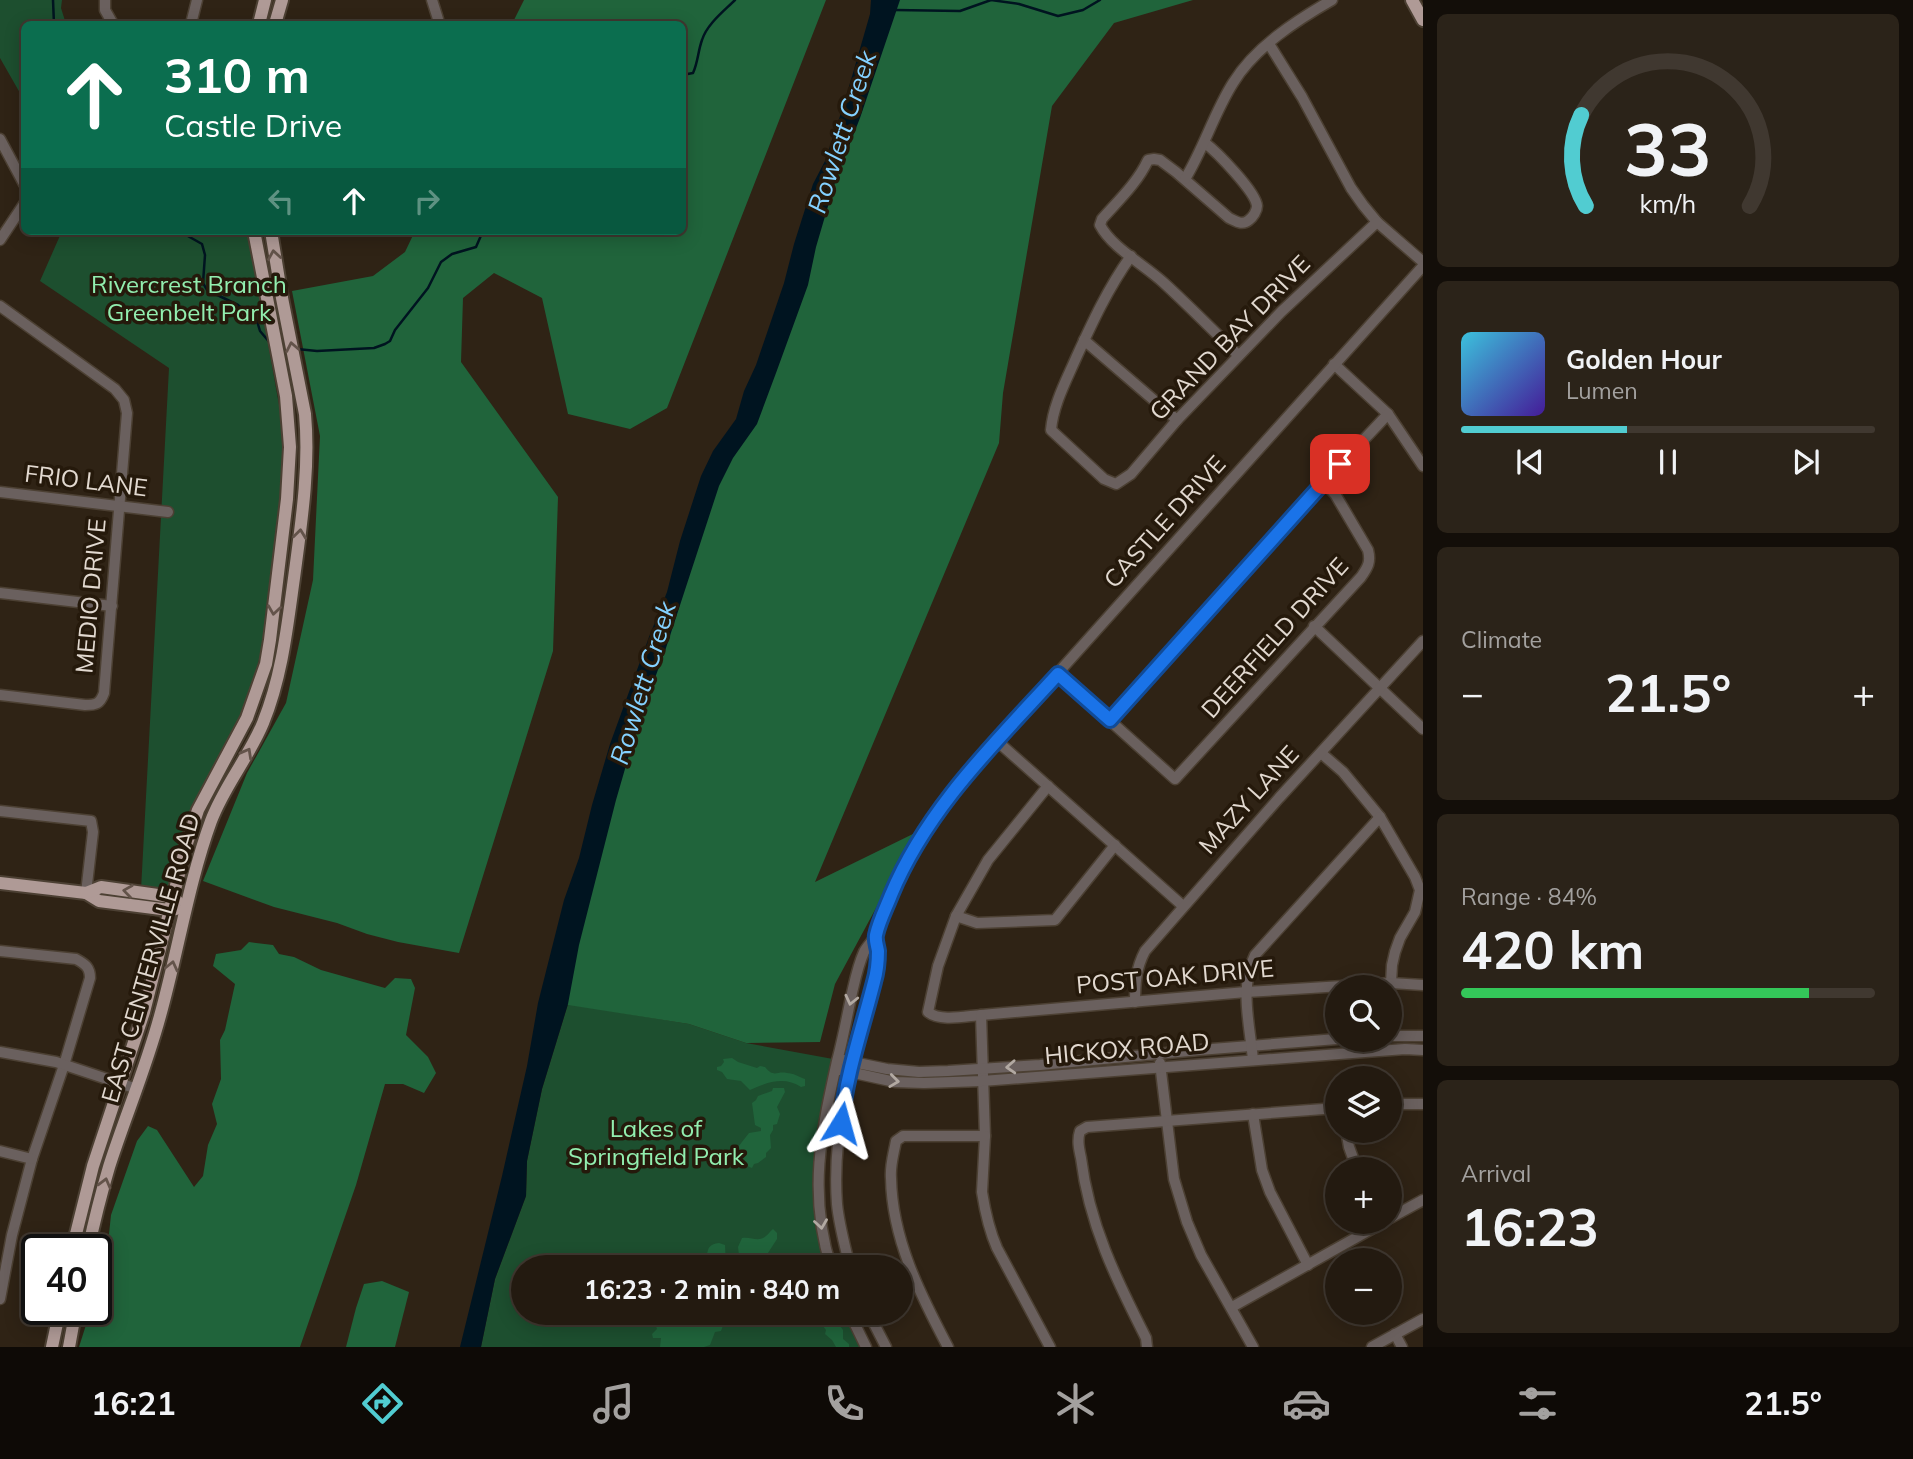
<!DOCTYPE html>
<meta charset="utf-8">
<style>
body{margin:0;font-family:Mulish,sans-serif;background:#2b2319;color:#f1f3f6;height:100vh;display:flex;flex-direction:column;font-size:26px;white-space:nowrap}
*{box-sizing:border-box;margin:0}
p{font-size:23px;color:#a3a19f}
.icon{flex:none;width:38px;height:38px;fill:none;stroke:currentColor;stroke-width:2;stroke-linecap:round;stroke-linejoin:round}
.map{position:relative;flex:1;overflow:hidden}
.drawer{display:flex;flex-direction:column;gap:14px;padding:14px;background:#130e09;width:490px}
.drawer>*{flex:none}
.top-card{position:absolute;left:21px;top:21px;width:665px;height:214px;border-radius:10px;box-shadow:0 4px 18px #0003,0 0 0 2px #403830;background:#0b6e4f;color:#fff;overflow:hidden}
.buttons{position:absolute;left:1325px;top:975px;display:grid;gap:14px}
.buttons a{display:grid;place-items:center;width:77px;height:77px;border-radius:50%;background:#231a10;box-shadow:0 4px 18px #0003,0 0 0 2px #403830;font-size:35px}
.speed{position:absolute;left:21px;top:1234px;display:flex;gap:14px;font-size:35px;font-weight:700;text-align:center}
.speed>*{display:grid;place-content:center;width:91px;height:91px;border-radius:50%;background:#231a10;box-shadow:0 4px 18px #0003,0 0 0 2px #403830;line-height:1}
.speed .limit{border:4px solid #111;border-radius:10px;background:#fff;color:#111}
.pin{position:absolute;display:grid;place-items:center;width:60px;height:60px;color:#fff;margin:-30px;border-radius:14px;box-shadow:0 4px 10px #0006}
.me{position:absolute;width:77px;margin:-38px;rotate:8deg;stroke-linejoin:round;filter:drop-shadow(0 0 5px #0008)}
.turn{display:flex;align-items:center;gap:24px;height:147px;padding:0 28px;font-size:32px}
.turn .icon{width:91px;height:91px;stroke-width:2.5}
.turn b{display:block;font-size:49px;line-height:60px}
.lanes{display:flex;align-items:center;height:66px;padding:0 28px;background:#0003;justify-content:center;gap:35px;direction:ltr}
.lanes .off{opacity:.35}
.big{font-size:52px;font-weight:700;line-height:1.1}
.drawer .tile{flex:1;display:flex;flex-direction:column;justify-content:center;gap:10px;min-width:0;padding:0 24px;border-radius:10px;background:#2b2319}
.drawer .dial{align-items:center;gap:0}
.dial svg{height:182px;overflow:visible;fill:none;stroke:#403830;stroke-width:7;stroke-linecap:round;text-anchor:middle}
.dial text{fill:#f1f3f6;stroke:none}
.song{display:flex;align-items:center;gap:21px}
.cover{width:84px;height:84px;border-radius:10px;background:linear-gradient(135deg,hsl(190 70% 55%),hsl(260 70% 35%))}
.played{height:7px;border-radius:4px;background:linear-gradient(90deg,#51ccd1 40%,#403830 40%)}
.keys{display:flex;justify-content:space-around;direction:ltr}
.heat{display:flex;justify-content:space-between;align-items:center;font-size:38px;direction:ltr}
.charge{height:10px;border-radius:5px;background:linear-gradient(90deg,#34c759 84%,#403830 0)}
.trip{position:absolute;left:511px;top:1255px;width:402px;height:70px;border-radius:35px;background:#231a10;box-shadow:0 4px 18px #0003,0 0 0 2px #403830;font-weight:700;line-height:70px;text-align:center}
.menu{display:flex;height:112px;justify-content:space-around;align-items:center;background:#0e0a06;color:#a3a19f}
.menu .icon{width:49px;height:49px}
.menu .active{color:#51ccd1}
.menu b{font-size:32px;color:#f1f3f6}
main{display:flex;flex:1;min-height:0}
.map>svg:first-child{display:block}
.green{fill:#1d4f2f}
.forest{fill:#20643b}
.water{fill:#001420}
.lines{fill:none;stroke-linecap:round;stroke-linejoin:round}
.stream{stroke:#001420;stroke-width:2.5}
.minor-casing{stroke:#4c4033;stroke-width:13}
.major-casing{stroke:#4c4033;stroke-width:16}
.minor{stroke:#6a605e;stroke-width:10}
.major{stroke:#af9a96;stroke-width:12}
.oneway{stroke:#63534a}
.oneway2{stroke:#b2a9a2}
.route-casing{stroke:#114b97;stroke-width:18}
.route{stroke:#1a73e8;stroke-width:12}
.labels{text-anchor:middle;stroke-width:7;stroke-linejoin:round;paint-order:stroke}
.park-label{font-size:24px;fill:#92eeaf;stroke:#25190b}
.street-label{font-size:24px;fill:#e2d9d0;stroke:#25190b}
.water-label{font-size:26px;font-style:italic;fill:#84d1ff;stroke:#25190b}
</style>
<main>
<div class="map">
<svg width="1423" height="1347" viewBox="0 0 1423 1347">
<rect width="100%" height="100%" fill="#2f2315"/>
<g class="green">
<polygon points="0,0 62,0 61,8 66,24 24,24 24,100 0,58"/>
<polygon points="62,231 248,231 281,416 283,471 268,607 261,653 249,694 235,728 205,782 186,824 169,884 167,890 162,892 141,890 169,368 40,281"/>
<polygon points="568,1004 689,1024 746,1043 833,1059 819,1119 816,1154 828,1267 523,1267 523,1312 844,1313 861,1347 481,1347 495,1279 526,1196 527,1161 542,1089"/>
</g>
<g class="forest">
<polygon points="524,0 826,0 667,408 630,429 568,414 542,298 494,273 463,298 461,362 558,497 553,651 459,953 398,942 367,934 337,923 274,907 203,881 247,773 286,703 313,580 320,436 292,291 373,276 405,252 415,231 682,231 682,24 512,24"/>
<polygon points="884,0 1193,0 1114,23 1052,106 1003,393 999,443 815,882 917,832 835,984 820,1042 746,1043 689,1024 562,1004 651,639 750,408"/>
<polygon points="249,942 273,945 279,954 294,957 321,970 385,988 395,978 411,979 415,988 406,1035 428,1057 436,1073 424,1093 403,1084 385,1084 356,1185 300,1347 79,1347 91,1309 96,1309 96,1292 107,1253 111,1215 137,1141 148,1126 157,1130 194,1187 203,1176 208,1145 217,1124 212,1104 221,1079 220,1040 225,1030 235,984 213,966 216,954 241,950"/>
<path d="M732 1058 738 1062 757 1068 760 1066 765 1067C774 1078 776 1071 787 1073 793 1073 799 1077 805 1079V1086L801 1087C785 1076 767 1082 750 1090L741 1081 727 1079 722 1072 717 1070V1067L721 1066 724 1062 723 1059Z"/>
<polygon points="773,1088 784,1088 785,1092 777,1107 780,1114 777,1124 773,1125 773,1130 770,1135 771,1148 766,1153 766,1157 758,1163 754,1164 752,1168 735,1161 735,1152 741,1151 738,1147 749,1133 761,1131 761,1128 755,1125 752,1103 756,1100 758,1096 772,1091"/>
<path d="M773 1229 777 1233V1239L759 1267H736L734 1257 739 1255 738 1247 742 1238C751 1236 758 1243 766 1236 769 1234 770 1231 773 1229Z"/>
<path d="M719 1243 725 1245 726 1267H681L685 1258 697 1260 702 1255H707C708 1247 710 1244 719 1243Z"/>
<polygon points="382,1281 409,1292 395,1347 346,1347 356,1308 364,1284"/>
<polygon points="670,1313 670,1312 731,1313 725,1320 721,1331 715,1332 710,1345 704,1347 660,1347 661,1338 653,1338 652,1334 657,1329 655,1323 661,1319 665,1321"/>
<polygon points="816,1313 835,1313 838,1323 843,1330 843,1339 849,1344 849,1347 836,1347 832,1340 825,1334 826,1330 823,1326 823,1321 815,1319"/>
</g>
<polygon class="water" points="871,0 900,0 860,118 836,179 816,247 808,285 776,373 757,424 733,458 719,486 666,648 638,724 616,800 579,945 568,1004 542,1089 527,1161 526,1196 495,1279 481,1347 460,1347 502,1176 527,1066 538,1003 564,900 579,858 592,805 610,744 649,637 667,592 680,541 701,476 713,451 736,419 744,391 756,365 784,283 794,244 813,184 825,161 844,104 870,14"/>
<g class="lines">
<g class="stream">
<polyline points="53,0 54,24"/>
<polyline points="991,0 1019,4 1058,16 1083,10 1100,0"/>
<polyline points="895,10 960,11 991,0"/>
<path d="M682 75 693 73C698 62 698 51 702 40 707 24 724 11 735 0"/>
<polyline points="179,231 202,244 205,255 203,283 207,290 238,305 257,321 260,331 271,344"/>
<polyline points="297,349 317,351 374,348 385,344 390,341 395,330 428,288 441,262 452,254 476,247 483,231"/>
</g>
<g class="minor-casing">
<g id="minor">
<polyline points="105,0 105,10 113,24"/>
<polyline points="432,0 438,19 438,24"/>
<polyline points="191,24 197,0"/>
<polyline points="1269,44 1302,97 1351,188 1363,205 1377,222 1423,262"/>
<polyline points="0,139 24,184"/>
<path d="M1205 143C1217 152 1256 192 1257 206 1257 211 1253 217 1249 220 1242 226 1236 221 1229 218L1176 172 1160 160 1154 159 1148 160C1138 182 1118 201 1102 219L1100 225C1112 248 1145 265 1164 283 1189 306 1214 331 1238 355"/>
<path d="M1185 179C1204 148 1214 113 1233 83 1255 47 1297 20 1332 0"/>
<polyline points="0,240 24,204"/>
<path d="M1131 256C1108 288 1092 323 1076 358 1066 381 1053 405 1051 430L1104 479 1116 484 1131 474 1177 420 1281 312 1377 222"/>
<path d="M0 306 115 389 124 400 127 413 104 693C100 704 96 705 85 705L0 695"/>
<polyline points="1084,340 1177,420"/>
<polyline points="1334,364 1388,414 1423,466"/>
<polyline points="0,492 168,512"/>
<polyline points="0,593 112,606"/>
<polyline points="1314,626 1423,729"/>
<path d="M1058 674 1175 779 1361 577C1368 567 1371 562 1368 550L1335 494 1324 482"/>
<polyline points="1110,720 1324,482 1388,414"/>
<polyline points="997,741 1183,906"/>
<polyline points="1321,753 1343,772 1380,817 1415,877 1420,890 1415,912 1400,938 1395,952 1392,965 1391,983"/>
<path d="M1048 786 988 860 956 916 938 966 928 1012C940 1022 966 1016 981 1015L1246 992 1391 983 1423 985"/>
<polyline points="0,811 91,821 93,832 86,893"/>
<polyline points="956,916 977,923 1055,920 1115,845"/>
<path d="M0 951 76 959C85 964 90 967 90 978L64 1065 32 1159 12 1235 0 1299"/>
<path d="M1135 1002C1135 983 1136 968 1145 951L1279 798 1423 641"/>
<path d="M981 1015 985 1136 982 1192C985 1211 989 1230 997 1248L1050 1347"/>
<polyline points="1390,1036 1423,1036"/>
<polyline points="0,1052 56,1062 137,1089"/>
<polyline points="838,1059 887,1069 919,1072 948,1071 1040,1065 1199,1050 1337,1039"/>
<path d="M1253 1060C1250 1026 1239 987 1255 955L1380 817"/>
<polyline points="1160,1063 1174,1179 1187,1222 1201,1255 1253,1347"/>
<polyline points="836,1069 895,1082 924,1083 982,1081 1405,1049 1423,1050"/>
<polyline points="1390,1104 1423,1104"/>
<polyline points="1253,1114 1262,1170 1270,1192 1308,1265"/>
<polyline points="1346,1130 1349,1147 1357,1169"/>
<polyline points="0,1151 32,1159"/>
<polyline points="1390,1218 1423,1200"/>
<path d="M831 1267C808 1194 821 1133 837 1061 843 1039 847 1016 852 993 855 980 858 965 864 952 867 946 873 941 876 935 887 911 895 885 906 861 921 832 941 806 961 781L1423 266"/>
<path d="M850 1267C845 1246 839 1225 837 1204 831 1124 856 1047 877 971L878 951 875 937"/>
<polyline points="1232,1307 1384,1222"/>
<polyline points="849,1312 866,1347"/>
<polyline points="868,1312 886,1347"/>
<polyline points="1395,1334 1402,1347"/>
<path d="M948 1347C920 1294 892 1239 891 1178 890 1167 893 1156 895 1146L896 1141 903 1136H985"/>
<path d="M1147 1347 1146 1338C1116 1279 1089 1224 1081 1158 1079 1149 1077 1140 1080 1131L1087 1127 1337 1108"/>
<polyline points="1372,1347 1423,1319"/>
</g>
</g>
<g class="major-casing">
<g id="major">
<polyline points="1412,0 1423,20"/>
<polyline points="259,24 265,0"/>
<polyline points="275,24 282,0"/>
<polyline points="0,883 86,893 99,901 169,910 176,909"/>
<polyline points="86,893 101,887 172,897 177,901"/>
<polyline points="72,1250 93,1166 144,1012 186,846 198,810 247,718 266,664 270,640 287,499 290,447 286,396 254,231"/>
<path d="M88 1250C94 1222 101 1194 109 1167 125 1117 146 1068 160 1016 178 952 188 884 211 821 224 786 249 757 263 723 282 676 287 628 294 578 301 525 310 468 305 414L282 298 271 231"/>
<polyline points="52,1347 60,1309"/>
<polyline points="69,1347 76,1309"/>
</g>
</g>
<use href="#minor" class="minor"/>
<use href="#major" class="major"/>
</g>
<defs><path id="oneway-chevron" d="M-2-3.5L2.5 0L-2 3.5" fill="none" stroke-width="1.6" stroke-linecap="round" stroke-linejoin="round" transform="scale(1.75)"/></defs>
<g class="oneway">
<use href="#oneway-chevron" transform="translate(274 255) rotate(-99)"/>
<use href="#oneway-chevron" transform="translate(292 347) rotate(-101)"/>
<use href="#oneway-chevron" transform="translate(300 534) rotate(-83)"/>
<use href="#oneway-chevron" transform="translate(274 610) rotate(98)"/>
<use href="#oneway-chevron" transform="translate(247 753) rotate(-61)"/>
<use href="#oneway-chevron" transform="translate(128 891) rotate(-172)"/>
<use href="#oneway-chevron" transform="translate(172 966) rotate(-77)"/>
<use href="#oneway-chevron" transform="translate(105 1183) rotate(-75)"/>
</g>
<g class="oneway2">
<use href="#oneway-chevron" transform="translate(851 1000) rotate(103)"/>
<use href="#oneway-chevron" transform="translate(1011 1067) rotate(177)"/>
<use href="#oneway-chevron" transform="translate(894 1081) rotate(7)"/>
<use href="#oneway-chevron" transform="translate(821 1224) rotate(82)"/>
</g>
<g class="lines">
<g class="route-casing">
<path id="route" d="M841 1123C846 1075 862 1029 874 982 877 972 878 961 878 951 877 945 875 940 876 935 879 921 886 908 891 895 927 808 996 742 1058 674L1110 720 1340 464"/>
</g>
<use href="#route" class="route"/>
</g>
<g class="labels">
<g class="park-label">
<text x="189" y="293">Rivercrest Branch<tspan x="189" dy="28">Greenbelt Park</tspan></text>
<text x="656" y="1137">Lakes of<tspan x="656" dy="28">Springfield Park</tspan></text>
</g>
<g class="street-label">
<text transform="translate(1230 338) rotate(-46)" y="8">GRAND BAY DRIVE</text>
<text transform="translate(86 481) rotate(7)" y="8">FRIO LANE</text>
<text transform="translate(1165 522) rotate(-48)" y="8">CASTLE DRIVE</text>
<text transform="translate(91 596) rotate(-85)" y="8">MEDIO DRIVE</text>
<text transform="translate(1275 638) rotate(-48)" y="8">DEERFIELD DRIVE</text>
<text transform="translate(1249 800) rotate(-48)" y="8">MAZY LANE</text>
<text transform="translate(151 958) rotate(-74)" y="8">EAST CENTERVILLE ROAD</text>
<text transform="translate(1175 977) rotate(-5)" y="8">POST OAK DRIVE</text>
<text transform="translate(1127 1049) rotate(-5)" y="8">HICKOX ROAD</text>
</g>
<g class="water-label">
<text transform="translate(842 132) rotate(-72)" y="9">Rowlett Creek</text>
<text transform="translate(643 683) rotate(-73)" y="9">Rowlett Creek</text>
</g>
</g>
</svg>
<div class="buttons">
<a><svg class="icon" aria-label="search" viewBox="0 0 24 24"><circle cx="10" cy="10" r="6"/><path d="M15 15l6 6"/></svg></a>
<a><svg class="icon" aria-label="layers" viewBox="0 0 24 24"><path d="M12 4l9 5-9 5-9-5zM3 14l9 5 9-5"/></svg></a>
<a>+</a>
<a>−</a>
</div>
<div class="speed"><div class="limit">40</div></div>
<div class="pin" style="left:1340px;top:464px;background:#d93025"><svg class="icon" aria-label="arrive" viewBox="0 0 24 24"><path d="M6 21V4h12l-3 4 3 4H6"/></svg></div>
<svg class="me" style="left:841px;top:1123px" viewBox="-20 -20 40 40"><path d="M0-17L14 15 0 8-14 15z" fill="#1a73e8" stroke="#fff" stroke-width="4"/></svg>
<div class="trip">16:23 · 2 min · 840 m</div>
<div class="top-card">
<div class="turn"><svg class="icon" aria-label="ahead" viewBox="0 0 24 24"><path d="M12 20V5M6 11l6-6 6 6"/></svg><div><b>310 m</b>Castle Drive</div></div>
<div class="lanes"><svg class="icon off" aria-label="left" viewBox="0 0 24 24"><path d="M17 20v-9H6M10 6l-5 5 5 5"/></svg><svg class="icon" aria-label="ahead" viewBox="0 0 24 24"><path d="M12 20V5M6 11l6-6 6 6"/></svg><svg class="icon off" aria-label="right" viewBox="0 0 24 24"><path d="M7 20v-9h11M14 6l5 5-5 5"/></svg></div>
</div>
</div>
<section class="drawer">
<div class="tile dial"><svg viewBox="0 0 100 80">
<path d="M14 69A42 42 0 1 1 86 69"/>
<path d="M14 69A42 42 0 0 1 12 29" stroke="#51ccd1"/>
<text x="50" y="56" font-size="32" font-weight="700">33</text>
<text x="50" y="72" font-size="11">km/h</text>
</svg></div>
<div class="tile">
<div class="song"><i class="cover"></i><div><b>Golden Hour</b><p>Lumen</p></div></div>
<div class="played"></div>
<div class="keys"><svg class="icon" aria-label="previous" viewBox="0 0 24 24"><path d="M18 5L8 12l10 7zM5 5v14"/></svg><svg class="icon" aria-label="pause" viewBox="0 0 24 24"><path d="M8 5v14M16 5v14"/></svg><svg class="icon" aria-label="next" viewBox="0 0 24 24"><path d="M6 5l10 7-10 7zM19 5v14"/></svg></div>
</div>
<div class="tile"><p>Climate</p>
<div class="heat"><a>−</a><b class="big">21.5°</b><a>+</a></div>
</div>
<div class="tile"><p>Range · 84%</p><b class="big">420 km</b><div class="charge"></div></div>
<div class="tile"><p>Arrival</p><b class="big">16:23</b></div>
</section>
</main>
<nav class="menu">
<b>16:21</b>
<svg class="icon active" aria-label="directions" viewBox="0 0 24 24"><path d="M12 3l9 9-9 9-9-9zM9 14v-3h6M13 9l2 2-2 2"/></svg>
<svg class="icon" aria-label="music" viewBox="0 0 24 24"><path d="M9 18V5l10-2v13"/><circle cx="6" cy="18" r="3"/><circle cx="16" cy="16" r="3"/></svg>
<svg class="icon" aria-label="phone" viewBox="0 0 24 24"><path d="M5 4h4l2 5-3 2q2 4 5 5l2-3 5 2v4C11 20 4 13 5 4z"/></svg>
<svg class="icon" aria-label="climate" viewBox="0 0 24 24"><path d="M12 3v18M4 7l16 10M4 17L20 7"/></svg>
<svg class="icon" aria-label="car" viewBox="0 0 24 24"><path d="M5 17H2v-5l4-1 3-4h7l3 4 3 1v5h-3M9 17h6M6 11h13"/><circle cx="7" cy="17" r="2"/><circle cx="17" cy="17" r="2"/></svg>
<svg class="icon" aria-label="filters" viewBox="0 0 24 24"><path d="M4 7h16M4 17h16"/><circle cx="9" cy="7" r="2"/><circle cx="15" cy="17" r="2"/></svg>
<b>21.5°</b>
</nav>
